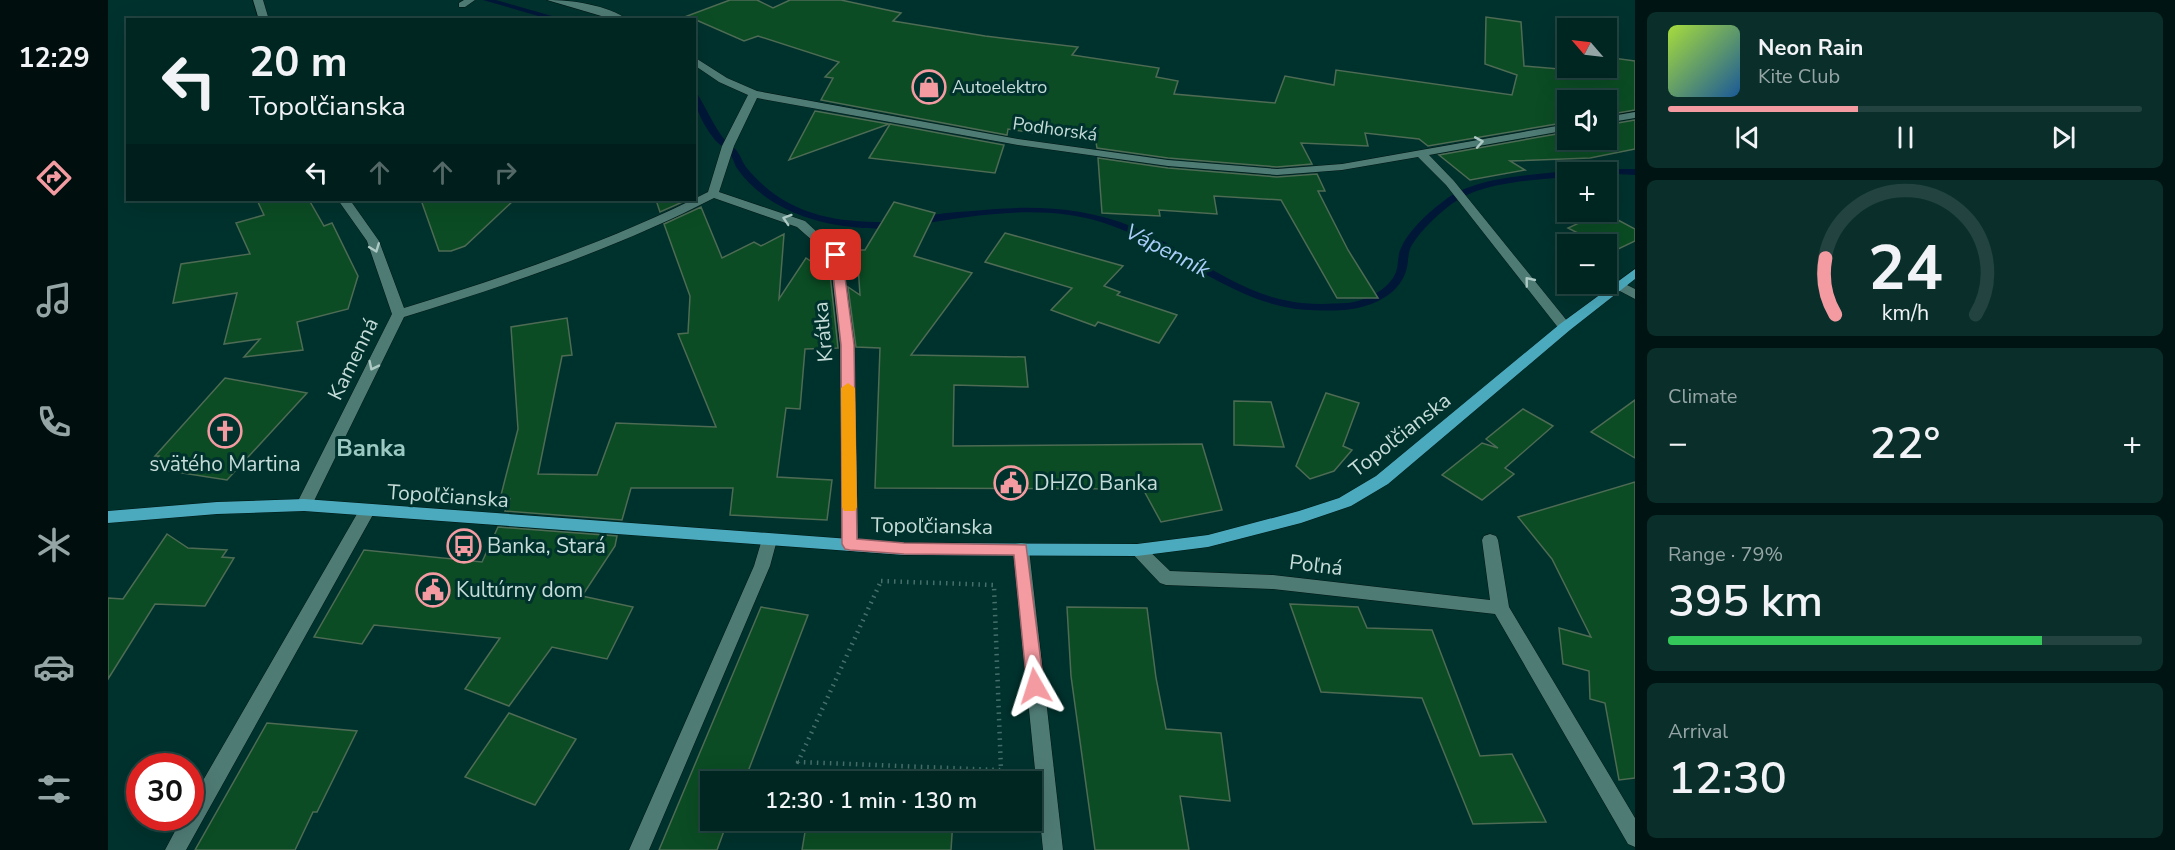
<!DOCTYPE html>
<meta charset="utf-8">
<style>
body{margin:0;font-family:"Nunito Sans",sans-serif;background:#0a2e2a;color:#f1f3f6;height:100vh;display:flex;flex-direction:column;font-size:22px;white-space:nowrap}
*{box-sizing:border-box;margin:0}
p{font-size:20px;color:#95a5a5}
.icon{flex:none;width:33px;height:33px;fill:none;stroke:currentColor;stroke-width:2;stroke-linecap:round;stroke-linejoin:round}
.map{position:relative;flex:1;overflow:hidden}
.panel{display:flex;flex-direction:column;gap:12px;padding:12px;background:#001513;width:540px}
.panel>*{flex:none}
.top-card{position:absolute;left:18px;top:18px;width:570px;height:183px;border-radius:0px;box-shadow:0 6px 24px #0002,0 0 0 2px #224340;background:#002622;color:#f1f3f6;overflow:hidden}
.needle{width:39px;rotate:298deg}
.controls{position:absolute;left:1449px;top:18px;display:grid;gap:12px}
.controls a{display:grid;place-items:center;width:60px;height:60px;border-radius:0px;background:#002622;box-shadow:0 6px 24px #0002,0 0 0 2px #224340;font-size:30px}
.speed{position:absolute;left:18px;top:753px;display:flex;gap:12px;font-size:30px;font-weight:700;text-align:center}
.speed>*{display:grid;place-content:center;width:78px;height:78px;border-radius:50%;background:#002622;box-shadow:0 6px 24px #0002,0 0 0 2px #224340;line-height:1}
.speed .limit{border:9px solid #d22;background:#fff;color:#111}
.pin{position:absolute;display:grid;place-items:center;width:51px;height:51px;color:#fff;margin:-26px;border-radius:12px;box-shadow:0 3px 9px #0006}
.me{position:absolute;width:66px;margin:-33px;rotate:354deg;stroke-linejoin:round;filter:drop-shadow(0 0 4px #0008)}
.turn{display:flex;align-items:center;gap:21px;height:126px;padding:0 24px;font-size:27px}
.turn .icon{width:78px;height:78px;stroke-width:2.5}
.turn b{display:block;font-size:42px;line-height:51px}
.lanes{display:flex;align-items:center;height:57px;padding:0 24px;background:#0003;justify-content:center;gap:30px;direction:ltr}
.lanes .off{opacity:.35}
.big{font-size:45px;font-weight:600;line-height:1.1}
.panel .tile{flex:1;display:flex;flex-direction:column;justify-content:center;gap:9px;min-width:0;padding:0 21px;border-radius:9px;background:#0a2e2a}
.panel .dial{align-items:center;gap:0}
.dial svg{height:156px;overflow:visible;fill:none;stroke:#224340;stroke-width:7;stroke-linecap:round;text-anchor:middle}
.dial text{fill:#f1f3f6;stroke:none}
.song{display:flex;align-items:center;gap:18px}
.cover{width:72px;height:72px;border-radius:9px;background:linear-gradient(135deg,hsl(80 70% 55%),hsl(210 70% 35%))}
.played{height:6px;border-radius:3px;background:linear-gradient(90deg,#f49aa1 40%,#224340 40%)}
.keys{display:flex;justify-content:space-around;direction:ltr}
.heat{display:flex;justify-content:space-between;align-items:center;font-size:33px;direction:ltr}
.charge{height:9px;border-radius:4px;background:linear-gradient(90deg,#34c759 79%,#224340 0)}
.trip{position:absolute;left:592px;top:771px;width:342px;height:60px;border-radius:0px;background:#002622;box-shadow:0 6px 24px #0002,0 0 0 2px #224340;font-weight:600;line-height:60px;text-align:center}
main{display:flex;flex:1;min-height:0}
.tabs{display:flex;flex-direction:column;width:108px;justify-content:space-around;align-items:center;background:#000f0e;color:#95a5a5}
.tabs .icon{width:42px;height:42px}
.tabs .active{color:#f49aa1}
.tabs b{font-size:27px;color:#f1f3f6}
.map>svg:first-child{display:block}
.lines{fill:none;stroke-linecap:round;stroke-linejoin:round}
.stream{fill:#001738;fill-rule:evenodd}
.building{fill:#0b4c24;stroke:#4e6b54;stroke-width:1.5}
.minor-casing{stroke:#021714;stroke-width:1}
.major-casing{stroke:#021714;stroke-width:1}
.path{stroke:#476f6a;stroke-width:4.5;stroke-dasharray:1.5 5;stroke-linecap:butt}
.minor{fill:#4f7b75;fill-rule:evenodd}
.major{fill:#4baabd;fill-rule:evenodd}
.oneway{stroke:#adc9c4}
.route{fill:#f49aa1;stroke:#9f6469;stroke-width:1.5}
.slow{fill:#f59e0b}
.labels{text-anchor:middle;stroke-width:6;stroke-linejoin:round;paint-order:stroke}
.far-poi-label{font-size:18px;fill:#c5dcd8;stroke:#00322d;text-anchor:start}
.far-street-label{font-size:18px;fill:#c5dcd8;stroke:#00322d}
.street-label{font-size:21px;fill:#c5dcd8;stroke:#00322d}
.poi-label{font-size:21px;fill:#c5dcd8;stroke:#00322d;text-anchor:start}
.water-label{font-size:22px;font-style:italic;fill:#aacefa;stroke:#00322d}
.quarter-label{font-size:24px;font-weight:bold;fill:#9ccac3;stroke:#00322d}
</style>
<main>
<nav class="tabs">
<b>12:29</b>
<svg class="icon active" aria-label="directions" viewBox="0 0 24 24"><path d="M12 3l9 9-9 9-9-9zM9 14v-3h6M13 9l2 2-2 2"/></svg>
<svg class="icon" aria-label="music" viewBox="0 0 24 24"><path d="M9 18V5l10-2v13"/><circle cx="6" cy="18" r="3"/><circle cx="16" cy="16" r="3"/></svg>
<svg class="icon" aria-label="phone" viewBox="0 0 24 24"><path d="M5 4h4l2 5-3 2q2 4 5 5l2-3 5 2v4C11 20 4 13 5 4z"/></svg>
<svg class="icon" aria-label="climate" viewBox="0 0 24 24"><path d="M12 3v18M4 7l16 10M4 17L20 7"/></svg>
<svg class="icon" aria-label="car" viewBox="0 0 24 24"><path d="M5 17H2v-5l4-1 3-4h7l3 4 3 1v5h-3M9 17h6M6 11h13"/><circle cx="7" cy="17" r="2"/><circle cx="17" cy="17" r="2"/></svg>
<svg class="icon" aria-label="filters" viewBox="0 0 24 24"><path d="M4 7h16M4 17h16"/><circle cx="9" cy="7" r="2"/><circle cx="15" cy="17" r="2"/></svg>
</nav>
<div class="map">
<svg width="1527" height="850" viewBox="0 0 1527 850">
<rect width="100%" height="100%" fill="#00322d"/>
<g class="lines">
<g class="stream">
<polygon points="375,0 388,0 458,20 444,20"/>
<path d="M586 93 590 95C598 108 604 122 613 135 617 141 624 145 629 151 633 156 634 162 638 167 678 216 728 223 787 222L792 225C784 231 767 228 756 228 708 225 657 209 628 167 626 163 625 158 622 154 619 149 613 146 609 142 598 130 586 108 586 93Z"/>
<polygon points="1476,169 1527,169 1527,175 1471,172"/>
<path d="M1460 171 1464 172H1460V177C1425 180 1374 182 1345 203 1331 213 1313 230 1304 245 1299 253 1301 263 1298 271 1290 297 1260 308 1236 310 1216 311 1196 311 1177 307 1111 293 1060 244 996 223 936 203 868 215 807 225L802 222C813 214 849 212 864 211 919 205 974 206 1025 227 1078 248 1124 291 1181 301 1200 305 1220 304 1240 303 1257 301 1281 290 1288 272 1291 264 1289 254 1294 246 1302 229 1322 211 1337 200 1366 177 1424 175 1460 171Z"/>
</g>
</g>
<g class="building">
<polygon points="622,0 649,0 665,8 682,0 733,0 793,13 785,21 877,36 970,47 964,55 1051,68 1048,77 1070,81 1066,94 1167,103 1177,76 1226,85 1228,70 1404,95 1409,75 1377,64 1378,17 1413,22 1416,66 1487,72 1485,68 1498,68 1498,57 1527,61 1527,110 1498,115 1498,100 1460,100 1460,122 1320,146 1311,139 1257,133 1260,146 1193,143 1204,164 1169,167 1060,158 989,148 988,142 900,129 899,135 713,100 725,78 717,77 731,62 650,36 636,41 579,16"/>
<polygon points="707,111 781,124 681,160"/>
<polygon points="1527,120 1527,149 1482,158 1402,161 1417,170 1362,180 1331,155 1460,132 1460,140 1498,140 1498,125"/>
<polygon points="782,124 896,145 887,173 761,158"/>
<polygon points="990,158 1060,168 1169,177 1209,174 1217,191 1210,191 1240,250 1270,298 1229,298 1173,200 1106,196 1109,214 1051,210 1052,216 994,213"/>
<polygon points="149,200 201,200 216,226 224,223 250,276 240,309 189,322 195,350 136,357 152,339 116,344 129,293 65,303 73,264 142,254 128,223 156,215"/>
<polygon points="313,200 406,200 357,246 343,251 331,251"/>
<polygon points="548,200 579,200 552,212"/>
<polygon points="786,202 827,213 806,256 864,273 803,355 917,357 920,387 846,385 845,446 1094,444 1114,510 1053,522 1035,489 767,488 772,348 748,347 740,287 752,295 749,250 757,250"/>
<polygon points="593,207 614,258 646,242 653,246 676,234 671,299 698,258 722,274 730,348 697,349 692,409 678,408 669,477 724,480 719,520 622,515 625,488 523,488 514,520 397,511 402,499 392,499 410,429 403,327 459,318 464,355 454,356 430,474 489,475 508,423 608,427 570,334 580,333 582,296 556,224"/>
<polygon points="1495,212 1527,229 1527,241 1504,252 1498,249 1498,244 1491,244 1460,228"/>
<polygon points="897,233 1015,266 996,286 1012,292 1009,295 1069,315 1051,343 990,322 987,326 943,310 964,288 877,262"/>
<polygon points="117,378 199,393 119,480 42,468 51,456 47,456"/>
<polygon points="1218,393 1251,403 1235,446 1244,450 1226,471 1202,479 1188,466"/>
<polygon points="1527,400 1527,458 1483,432"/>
<polygon points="1126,401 1163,402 1176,447 1126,445"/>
<polygon points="1415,409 1445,426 1397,468 1406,474 1374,500 1334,475 1374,443 1390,448 1378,439"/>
<polygon points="1527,482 1527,778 1511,780 1497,703 1482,699 1481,671 1455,664 1451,628 1483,637 1444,559 1410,517"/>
<polygon points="390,527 509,536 507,546 474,596 525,607 499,659 444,647 401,706 357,689 392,638 266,625 254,644 206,637 256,550 374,562"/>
<polygon points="59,534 80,548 119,550 114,557 126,558 97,606 47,604 0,679 0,598 15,599"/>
<polygon points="1182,604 1250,607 1259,628 1324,630 1372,756 1404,754 1438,822 1365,824 1314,698 1213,692"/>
<polygon points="653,607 700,615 636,782 603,782 603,820 620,820 609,850 551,850"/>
<polygon points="959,607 1039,608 1048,678 1058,729 1113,733 1122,801 1072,796 1081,850 987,850 963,676"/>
<polygon points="401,713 468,739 427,805 357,777"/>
<polygon points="159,723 249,731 209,812 205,812 187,850 87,850"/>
<polygon points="699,820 845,820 843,850 694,850"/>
</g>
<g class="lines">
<g class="minor-casing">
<g id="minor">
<polygon points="145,0 155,0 161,20 151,20"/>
<polygon points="356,0 367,0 357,7 351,7 351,3"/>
<path d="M439 0C464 0 500 5 520 20H507Z"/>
<path d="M586 57 619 78 649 91 910 139 1060 160 1169 169 1234 164 1460 124V130L1321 155 1346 181 1464 327 1457 331 1452 330 1338 185 1310 157 1234 170 1169 175 1060 166 910 145 649 98 626 146 611 192 697 221 734 255 746 345 750 545 748 550 742 551 736 550 734 545 732 345 722 256 689 227 606 198C507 249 402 284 296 317L204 505 202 509H190L188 505 284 314 259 241 230 200H242L271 241 296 308C400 276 503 241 600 192L614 146 640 95 611 82 586 65Z"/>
<polygon points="1527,112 1527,118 1498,123 1498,117"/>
<polygon points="1511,281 1527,289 1527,299 1506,288 1504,285 1506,282"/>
<polygon points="259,505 265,507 267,511 78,850 57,850 74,818 82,818 82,803 253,507"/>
<polygon points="661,534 667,536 669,540 662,566 541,850 521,850 646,566 655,536"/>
<polygon points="1382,534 1388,536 1390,540 1401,607 1527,818 1527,847 1520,844 1387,614 1165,589 1058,585 1052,583 1021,550 1023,545 1029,544 1035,545 1062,571 1165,575 1382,600 1374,540 1376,536"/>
<polygon points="913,543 919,544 921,549 955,850 935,850 905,549 907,544"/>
</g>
</g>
<g class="major-casing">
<polygon id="major" points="1527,269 1527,279 1462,330 1280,484 1243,506 1193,523 1100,547 1029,556 796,555 196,511 109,514 0,523 0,511 109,502 196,499 796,543 1029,544 1100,535 1191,511 1231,498 1268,476 1452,324"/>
</g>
<polygon class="path" points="773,581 886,585 893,770 690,762"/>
<use href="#minor" class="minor"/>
<use href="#major" class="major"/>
</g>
<defs><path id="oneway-chevron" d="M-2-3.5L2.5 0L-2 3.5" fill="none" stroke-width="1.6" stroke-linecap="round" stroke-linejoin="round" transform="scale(1.5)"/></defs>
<g class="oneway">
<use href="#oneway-chevron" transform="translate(1371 142) rotate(-10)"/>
<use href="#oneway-chevron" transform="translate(679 219) rotate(-162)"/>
<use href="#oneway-chevron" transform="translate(267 248) rotate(69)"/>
<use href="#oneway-chevron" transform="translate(1421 281) rotate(-129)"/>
<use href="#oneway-chevron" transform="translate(265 366) rotate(116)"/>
</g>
<polygon class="route" points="728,252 734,255 746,345 749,539 796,543 918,545 936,686 933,691 927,693 921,691 919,686 906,555 796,554 742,550 737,549 734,544 733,345 723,255"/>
<polygon class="slow" points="740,383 747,388 749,507 747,511 736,511 734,507 733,388"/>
<defs>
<g id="shop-ring" transform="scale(1.725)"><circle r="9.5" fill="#00322d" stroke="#f49aa1" stroke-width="1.5"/><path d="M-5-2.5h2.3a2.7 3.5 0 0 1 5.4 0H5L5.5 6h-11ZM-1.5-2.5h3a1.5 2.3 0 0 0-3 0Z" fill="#f49aa1"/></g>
<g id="church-ring" transform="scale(1.725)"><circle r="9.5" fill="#00322d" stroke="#f49aa1" stroke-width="1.5"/><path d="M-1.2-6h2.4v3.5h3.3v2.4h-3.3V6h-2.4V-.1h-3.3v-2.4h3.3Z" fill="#f49aa1"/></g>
<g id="civic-ring" transform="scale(1.725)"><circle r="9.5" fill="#00322d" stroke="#f49aa1" stroke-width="1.5"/><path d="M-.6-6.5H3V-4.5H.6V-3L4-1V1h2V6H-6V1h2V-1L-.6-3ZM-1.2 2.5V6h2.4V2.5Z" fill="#f49aa1"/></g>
<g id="bus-ring" transform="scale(1.725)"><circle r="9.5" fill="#00322d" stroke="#f49aa1" stroke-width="1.5"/><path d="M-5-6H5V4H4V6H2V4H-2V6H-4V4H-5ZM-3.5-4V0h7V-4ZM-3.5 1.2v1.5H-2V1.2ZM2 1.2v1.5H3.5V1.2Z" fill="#f49aa1"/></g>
</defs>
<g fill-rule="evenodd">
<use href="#shop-ring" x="821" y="87"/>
<use href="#church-ring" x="117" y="431"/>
<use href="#civic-ring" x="903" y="483"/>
<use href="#bus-ring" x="356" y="546"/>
<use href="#civic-ring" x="325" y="590"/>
</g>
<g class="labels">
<g class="far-poi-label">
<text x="844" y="93">Autoelektro</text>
</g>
<g class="far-street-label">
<text transform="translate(947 129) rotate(8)" y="6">Podhorská</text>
</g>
<g class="street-label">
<text transform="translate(715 332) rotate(-95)" y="7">Krátka</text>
<text transform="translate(245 359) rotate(-64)" y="7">Kamenná</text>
<text transform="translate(1292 435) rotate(-38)" y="7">Topoľčianska</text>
<text transform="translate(340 496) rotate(4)" y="7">Topoľčianska</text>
<text transform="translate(824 526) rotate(1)" y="7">Topoľčianska</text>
<text transform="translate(1208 565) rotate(7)" y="7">Poľná</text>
</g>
<g class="poi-label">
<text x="117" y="471" text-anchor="middle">svätého Martina</text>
<text x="926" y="490">DHZO Banka</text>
<text x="379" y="553">Banka, Stará</text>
<text x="348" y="597">Kultúrny dom</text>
</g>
<g class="water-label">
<text transform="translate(1060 250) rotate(27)" y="8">Vápenník</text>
</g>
<g class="quarter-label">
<text x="263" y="456">Banka</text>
</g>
</g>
</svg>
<div class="controls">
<a><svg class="needle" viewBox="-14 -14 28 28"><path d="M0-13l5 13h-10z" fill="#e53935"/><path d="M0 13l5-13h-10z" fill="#95a5a5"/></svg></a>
<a><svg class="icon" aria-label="sound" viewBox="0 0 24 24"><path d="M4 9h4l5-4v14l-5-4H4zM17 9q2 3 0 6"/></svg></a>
<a>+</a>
<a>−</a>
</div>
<div class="speed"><div class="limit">30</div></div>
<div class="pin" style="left:728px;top:255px;background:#d93025"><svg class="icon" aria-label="arrive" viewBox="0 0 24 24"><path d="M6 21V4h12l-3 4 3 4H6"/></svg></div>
<svg class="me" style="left:927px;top:686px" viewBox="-20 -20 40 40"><path d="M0-17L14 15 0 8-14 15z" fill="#f49aa1" stroke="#fff" stroke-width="4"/></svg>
<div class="trip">12:30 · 1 min · 130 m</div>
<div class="top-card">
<div class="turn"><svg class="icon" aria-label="left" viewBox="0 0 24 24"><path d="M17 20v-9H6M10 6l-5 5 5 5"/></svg><div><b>20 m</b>Topoľčianska</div></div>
<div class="lanes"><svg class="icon" aria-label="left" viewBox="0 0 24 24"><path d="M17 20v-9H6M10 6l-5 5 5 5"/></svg><svg class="icon off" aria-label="ahead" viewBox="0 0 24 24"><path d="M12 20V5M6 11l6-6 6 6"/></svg><svg class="icon off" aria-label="ahead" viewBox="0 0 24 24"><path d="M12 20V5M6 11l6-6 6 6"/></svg><svg class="icon off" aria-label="right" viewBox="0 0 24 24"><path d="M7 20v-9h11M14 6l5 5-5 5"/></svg></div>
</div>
</div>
<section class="panel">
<div class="tile">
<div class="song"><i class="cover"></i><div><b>Neon Rain</b><p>Kite Club</p></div></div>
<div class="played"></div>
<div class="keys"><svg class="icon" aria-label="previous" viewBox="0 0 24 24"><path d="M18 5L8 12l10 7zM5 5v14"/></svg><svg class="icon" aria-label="pause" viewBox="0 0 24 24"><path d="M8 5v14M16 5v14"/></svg><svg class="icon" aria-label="next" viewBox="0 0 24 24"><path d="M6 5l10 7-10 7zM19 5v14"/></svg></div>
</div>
<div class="tile dial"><svg viewBox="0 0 100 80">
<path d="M14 69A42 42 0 1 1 86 69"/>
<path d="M14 69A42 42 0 0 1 9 40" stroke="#f49aa1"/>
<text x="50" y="56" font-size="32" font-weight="700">24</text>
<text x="50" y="72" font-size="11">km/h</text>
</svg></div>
<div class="tile"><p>Climate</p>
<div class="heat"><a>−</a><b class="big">22°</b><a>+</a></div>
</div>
<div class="tile"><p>Range · 79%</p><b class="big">395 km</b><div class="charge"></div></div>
<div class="tile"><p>Arrival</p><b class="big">12:30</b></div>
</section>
</main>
